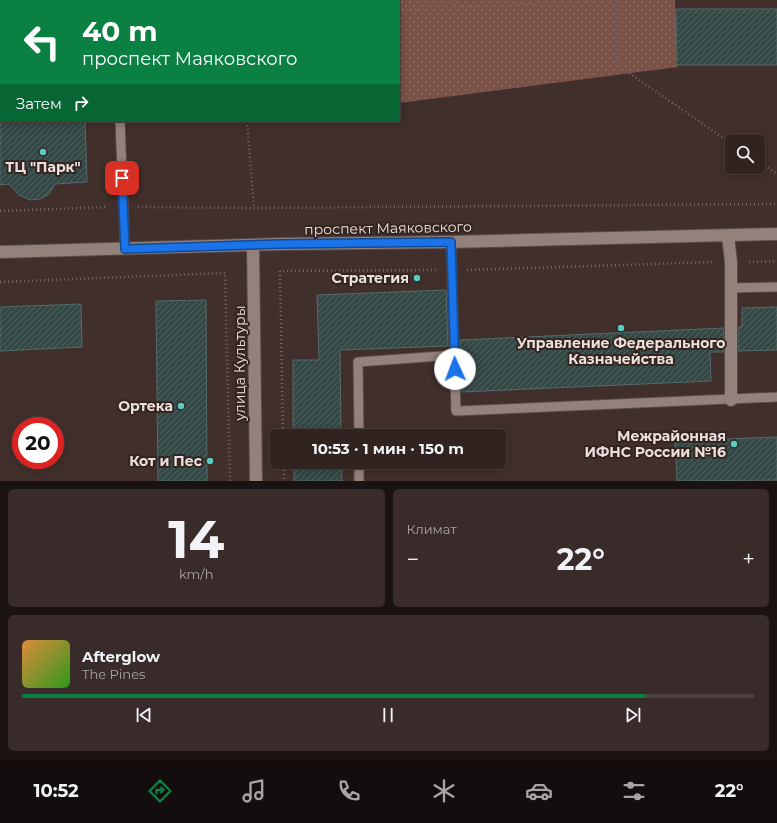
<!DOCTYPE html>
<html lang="ru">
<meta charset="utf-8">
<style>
body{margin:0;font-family:Montserrat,sans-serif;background:#382b29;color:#f1f3f6;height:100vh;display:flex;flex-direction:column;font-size:15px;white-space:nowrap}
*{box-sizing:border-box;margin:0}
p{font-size:13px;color:#a8a4a5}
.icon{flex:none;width:22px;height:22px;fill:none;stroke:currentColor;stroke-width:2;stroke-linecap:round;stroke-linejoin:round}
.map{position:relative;height:481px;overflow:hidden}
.panel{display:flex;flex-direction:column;gap:8px;padding:8px;background:#1a1312;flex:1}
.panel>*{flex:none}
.banner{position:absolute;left:0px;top:0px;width:400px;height:122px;box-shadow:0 2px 10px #0003,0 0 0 1px #4b403e;background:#0b8043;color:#fff;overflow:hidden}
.controls{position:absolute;left:725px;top:134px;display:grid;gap:8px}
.controls a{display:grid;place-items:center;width:40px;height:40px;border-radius:6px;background:#302320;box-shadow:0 2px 10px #0003,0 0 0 1px #4b403e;font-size:20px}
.speed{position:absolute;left:12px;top:417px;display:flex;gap:8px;font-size:20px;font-weight:700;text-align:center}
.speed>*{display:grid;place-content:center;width:52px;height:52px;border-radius:50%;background:#302320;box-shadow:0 2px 10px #0003,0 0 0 1px #4b403e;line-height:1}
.speed .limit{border:6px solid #d22;background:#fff;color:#111}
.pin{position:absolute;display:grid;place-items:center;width:34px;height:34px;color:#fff;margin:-17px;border-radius:8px;box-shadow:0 2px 6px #0006}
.me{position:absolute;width:44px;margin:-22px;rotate:358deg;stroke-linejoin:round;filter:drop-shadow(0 0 3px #0008)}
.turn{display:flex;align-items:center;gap:14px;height:84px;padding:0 16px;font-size:18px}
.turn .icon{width:52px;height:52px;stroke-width:2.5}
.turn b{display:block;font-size:28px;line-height:34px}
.then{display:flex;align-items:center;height:38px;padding:0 16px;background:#0003;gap:8px;font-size:15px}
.big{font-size:30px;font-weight:700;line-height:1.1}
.panel .card{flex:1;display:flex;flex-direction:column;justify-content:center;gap:6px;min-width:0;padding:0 14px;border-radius:6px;background:#382b29}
.panel .dial{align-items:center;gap:0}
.dial b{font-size:52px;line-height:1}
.song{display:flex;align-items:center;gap:12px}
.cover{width:48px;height:48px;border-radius:6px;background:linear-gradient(135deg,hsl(30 70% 55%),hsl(110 70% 35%))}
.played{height:4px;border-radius:2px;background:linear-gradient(90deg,#0b8043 85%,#4b403e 85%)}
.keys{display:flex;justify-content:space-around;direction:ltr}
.heat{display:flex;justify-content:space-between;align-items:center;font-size:22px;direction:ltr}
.panel .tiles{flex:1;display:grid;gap:8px;grid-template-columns:1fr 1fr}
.card:last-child{grid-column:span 2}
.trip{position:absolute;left:270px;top:429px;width:236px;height:40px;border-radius:6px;background:#302320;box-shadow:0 2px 10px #0003,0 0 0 1px #4b403e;font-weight:700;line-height:40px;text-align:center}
.menu{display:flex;height:64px;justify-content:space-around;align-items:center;background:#130e0d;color:#a8a4a5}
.menu .icon{width:28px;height:28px}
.menu .active{color:#0b8043}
.menu b{font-size:18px;color:#f1f3f6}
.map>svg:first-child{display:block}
.park{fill:url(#park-dots)}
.building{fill:url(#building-hatch);stroke:#556b68}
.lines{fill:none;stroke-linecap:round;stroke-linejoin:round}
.service-casing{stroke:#594b48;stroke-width:11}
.minor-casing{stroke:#594b48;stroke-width:14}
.tertiary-casing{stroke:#594b48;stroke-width:14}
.path{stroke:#776863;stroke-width:2.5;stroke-dasharray:1 3;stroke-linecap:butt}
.service{stroke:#95817b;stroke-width:9}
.minor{stroke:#95817b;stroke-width:12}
.tertiary{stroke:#95817b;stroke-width:12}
.route-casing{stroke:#114b97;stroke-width:10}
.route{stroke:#1a73e8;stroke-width:7}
.poi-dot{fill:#57cec2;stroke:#352521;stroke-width:1.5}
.labels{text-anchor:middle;stroke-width:4;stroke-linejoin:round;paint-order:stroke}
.poi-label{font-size:14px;font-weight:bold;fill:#ebe0dd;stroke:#352521;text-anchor:end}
.street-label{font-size:14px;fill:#ebe0dd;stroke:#352521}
</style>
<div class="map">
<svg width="777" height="481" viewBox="0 0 777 481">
<defs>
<pattern id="park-dots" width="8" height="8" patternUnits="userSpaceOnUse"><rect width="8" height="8" fill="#795146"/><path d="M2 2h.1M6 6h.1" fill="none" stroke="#8c6a60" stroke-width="1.8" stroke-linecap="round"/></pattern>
<pattern id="building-hatch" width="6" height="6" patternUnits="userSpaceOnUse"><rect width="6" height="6" fill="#344846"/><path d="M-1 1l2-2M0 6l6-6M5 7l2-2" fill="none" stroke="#526260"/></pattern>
</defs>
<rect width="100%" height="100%" fill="#402f2a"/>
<polygon class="park" points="0,0 675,0 678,67 399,103 399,1 1,1 0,26"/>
<g class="building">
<polygon points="676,9 777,9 777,65 677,65"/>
<polygon points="0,121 85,121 87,182 55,184 49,194 40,199 30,200 19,195 9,184 0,185"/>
<polygon points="446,290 448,346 340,350 341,436 293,436 293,360 319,360 317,295"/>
<polygon points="206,300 207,481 158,481 156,301"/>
<polygon points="81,304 82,347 0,351 0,307"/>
<polygon points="777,307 777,350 738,351 738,327 742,327 742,308"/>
<polygon points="724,328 724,352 710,352 711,381 461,392 460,340"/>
<polygon points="777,437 777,480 677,481 675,441"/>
<polygon points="294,462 341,462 342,481 294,481"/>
</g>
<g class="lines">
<g class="service-casing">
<g id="service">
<polyline points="120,121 125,249"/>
<polyline points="451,242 456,411 777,397"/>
<polyline points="730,288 777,287"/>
<polyline points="359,436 358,362 455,355"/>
<polyline points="359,462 359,481"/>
</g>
</g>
<g class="minor-casing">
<g id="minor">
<polyline points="728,236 731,262 731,400"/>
<polyline points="253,245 256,481"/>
</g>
</g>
<g class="tertiary-casing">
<polyline id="tertiary" points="0,252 280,244 451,242 777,234"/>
</g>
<g class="path">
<polyline points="144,0 144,1"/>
<polyline points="351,0 351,1"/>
<polyline points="454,0 455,7"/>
<polyline points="616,0 616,64 732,144"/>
<polyline points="399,10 616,0"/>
<polyline points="0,24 1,24"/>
<polyline points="247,121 254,208"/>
<polyline points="758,161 777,174"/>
<polyline points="138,207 254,208 777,204"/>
<polyline points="0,211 107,207"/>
<polyline points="749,262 777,261"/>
<polyline points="467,270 714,262"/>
<polyline points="0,282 225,273 230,481"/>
<polyline points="283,436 280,271 436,270"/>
<polyline points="284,462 284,481"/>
</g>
<use href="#service" class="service"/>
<use href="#minor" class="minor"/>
<use href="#tertiary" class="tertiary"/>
</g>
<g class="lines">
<g class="route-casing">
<polyline id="route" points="122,178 125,249 280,244 451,242 455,369"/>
</g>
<use href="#route" class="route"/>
</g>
<g class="poi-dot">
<circle cx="43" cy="152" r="4"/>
<circle cx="417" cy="278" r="4"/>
<circle cx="621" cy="328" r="4"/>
<circle cx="181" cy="406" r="4"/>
<circle cx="734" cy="444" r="4"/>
<circle cx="210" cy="461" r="4"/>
</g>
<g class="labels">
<g class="poi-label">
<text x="43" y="172" text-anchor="middle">ТЦ "Парк"</text>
<text x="409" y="283">Стратегия</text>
<text x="621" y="348" text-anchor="middle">Управление Федерального<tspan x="621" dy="16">Казначейства</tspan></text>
<text x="173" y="411">Ортека</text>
<text x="726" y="441">Межрайонная<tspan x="726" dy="16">ИФНС России №16</tspan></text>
<text x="202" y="466">Кот и Пес</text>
</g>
<g class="street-label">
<text transform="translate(388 228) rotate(-1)" y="5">проспект Маяковского</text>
<text transform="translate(240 363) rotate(-90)" y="5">улица Культуры</text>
</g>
</g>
</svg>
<div class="controls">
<a><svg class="icon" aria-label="search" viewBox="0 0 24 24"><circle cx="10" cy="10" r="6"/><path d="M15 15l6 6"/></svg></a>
</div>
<div class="speed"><div class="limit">20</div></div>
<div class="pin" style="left:122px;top:178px;background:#d93025"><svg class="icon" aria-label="arrive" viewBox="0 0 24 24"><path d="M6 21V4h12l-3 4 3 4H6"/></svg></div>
<svg class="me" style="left:455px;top:369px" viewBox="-20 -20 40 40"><circle r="19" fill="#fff"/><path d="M0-13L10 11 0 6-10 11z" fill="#1a73e8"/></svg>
<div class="trip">10:53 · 1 мин · 150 m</div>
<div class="banner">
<div class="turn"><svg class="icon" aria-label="left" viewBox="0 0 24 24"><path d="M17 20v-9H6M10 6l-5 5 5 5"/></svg><div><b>40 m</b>проспект Маяковского</div></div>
<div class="then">Затем<svg class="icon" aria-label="right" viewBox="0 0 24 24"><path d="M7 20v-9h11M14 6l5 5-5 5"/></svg></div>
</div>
</div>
<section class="panel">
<div class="tiles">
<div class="card dial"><b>14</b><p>km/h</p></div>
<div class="card"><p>Климат</p>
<div class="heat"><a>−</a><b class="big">22°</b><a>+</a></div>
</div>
<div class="card">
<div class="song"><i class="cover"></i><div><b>Afterglow</b><p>The Pines</p></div></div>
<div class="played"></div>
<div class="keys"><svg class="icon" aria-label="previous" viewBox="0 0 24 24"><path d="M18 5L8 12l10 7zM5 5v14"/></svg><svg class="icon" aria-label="pause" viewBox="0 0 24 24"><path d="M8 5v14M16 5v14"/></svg><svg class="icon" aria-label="next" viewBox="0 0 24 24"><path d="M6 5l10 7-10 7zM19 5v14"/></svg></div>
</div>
</div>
</section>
<nav class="menu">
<b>10:52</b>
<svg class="icon active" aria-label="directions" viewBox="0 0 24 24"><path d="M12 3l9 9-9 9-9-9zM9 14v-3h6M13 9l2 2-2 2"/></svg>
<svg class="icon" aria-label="music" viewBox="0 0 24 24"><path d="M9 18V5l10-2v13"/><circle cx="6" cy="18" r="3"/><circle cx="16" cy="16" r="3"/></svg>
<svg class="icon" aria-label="phone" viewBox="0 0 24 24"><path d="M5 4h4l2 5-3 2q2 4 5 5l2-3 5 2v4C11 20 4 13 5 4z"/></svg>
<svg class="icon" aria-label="climate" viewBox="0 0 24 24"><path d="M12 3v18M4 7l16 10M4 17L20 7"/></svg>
<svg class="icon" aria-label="car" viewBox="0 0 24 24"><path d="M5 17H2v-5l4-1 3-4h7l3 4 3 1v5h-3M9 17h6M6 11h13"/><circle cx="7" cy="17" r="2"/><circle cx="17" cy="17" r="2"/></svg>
<svg class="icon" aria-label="filters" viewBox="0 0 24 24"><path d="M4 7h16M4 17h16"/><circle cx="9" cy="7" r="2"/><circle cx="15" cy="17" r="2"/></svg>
<b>22°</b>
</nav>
